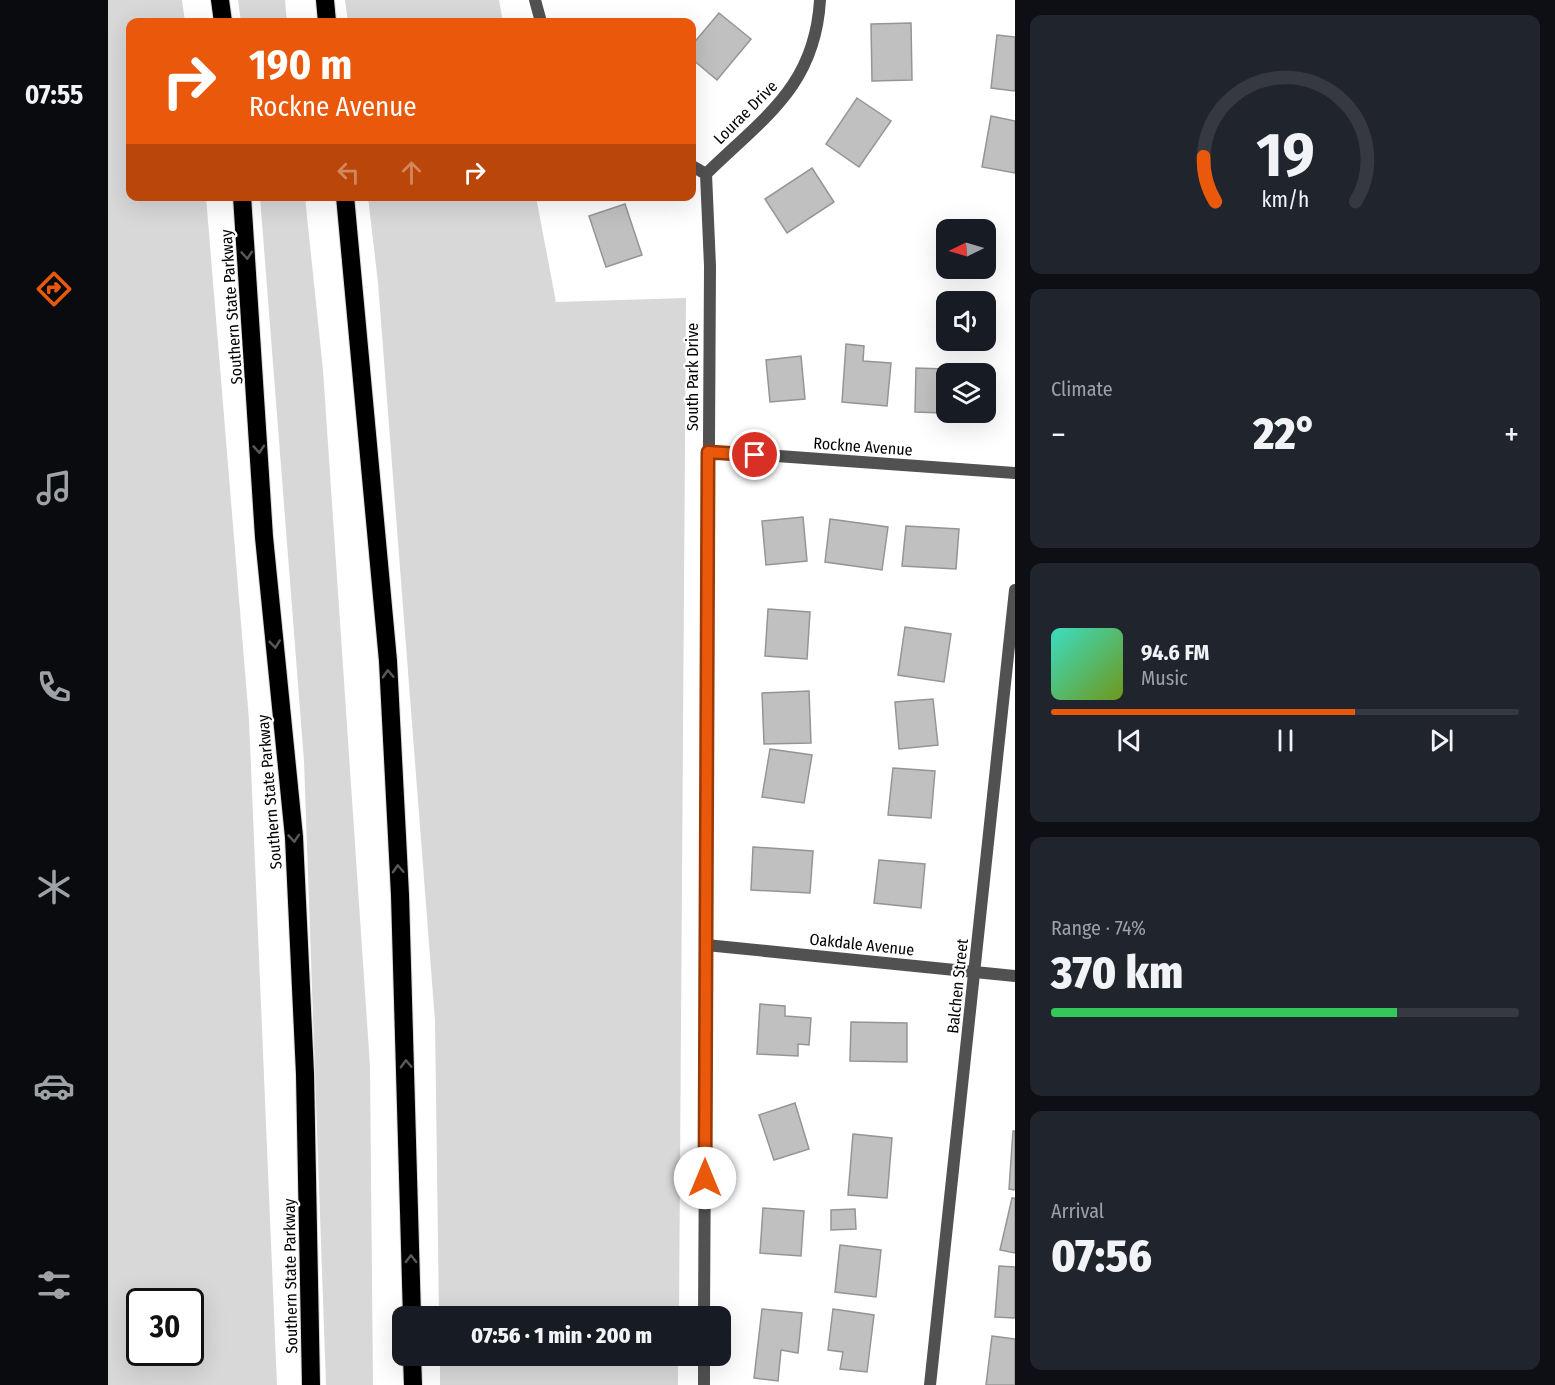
<!DOCTYPE html>
<meta charset="utf-8">
<style>
body{margin:0;font-family:"Fira Sans Condensed",sans-serif;background:#20242c;color:#f1f3f6;height:100vh;display:flex;flex-direction:column;font-size:22px;white-space:nowrap}
*{box-sizing:border-box;margin:0}
p{font-size:20px;color:#9ea1a6}
.icon{flex:none;width:33px;height:33px;fill:none;stroke:currentColor;stroke-width:2;stroke-linecap:round;stroke-linejoin:round}
.map{position:relative;flex:1;overflow:hidden}
.details{display:flex;flex-direction:column;gap:15px;padding:15px;background:#0d0f14;width:540px}
.details>*{flex:none}
.hud{position:absolute;left:18px;top:18px;width:570px;height:183px;border-radius:12px;box-shadow:0 6px 24px #0002;background:#ea580c;color:#fff;overflow:hidden}
.needle{width:39px;rotate:265deg}
.controls{position:absolute;left:828px;top:219px;display:grid;gap:12px}
.controls a{display:grid;place-items:center;width:60px;height:60px;border-radius:12px;background:#171b24;box-shadow:0 6px 24px #0002;font-size:30px}
.speed{position:absolute;left:18px;top:1288px;display:flex;gap:12px;font-size:30px;font-weight:700;text-align:center}
.speed>*{display:grid;place-content:center;width:78px;height:78px;border-radius:50%;background:#171b24;box-shadow:0 6px 24px #0002;line-height:1}
.speed .limit{border:3px solid #111;border-radius:9px;background:#fff;color:#111}
.pin{position:absolute;display:grid;place-items:center;width:51px;height:51px;color:#fff;margin:-26px;border:3px solid #fff;border-radius:50%;box-shadow:0 2px 6px #0007}
.me{position:absolute;width:66px;margin:-33px;rotate:0deg;stroke-linejoin:round;filter:drop-shadow(0 0 4px #0008)}
.turn{display:flex;align-items:center;gap:21px;height:126px;padding:0 24px;font-size:27px}
.turn .icon{width:78px;height:78px;stroke-width:2.5}
.turn b{display:block;font-size:42px;line-height:51px}
.lanes{display:flex;align-items:center;height:57px;padding:0 24px;background:#0003;justify-content:center;gap:30px;direction:ltr}
.lanes .off{opacity:.35}
.big{font-size:45px;font-weight:800;line-height:1.1}
.details .tile{flex:1;display:flex;flex-direction:column;justify-content:center;gap:9px;min-width:0;padding:0 21px;border-radius:12px;background:#20242c}
.details .dial{align-items:center;gap:0}
.dial svg{height:156px;overflow:visible;fill:none;stroke:#363941;stroke-width:7;stroke-linecap:round;text-anchor:middle}
.dial text{fill:#f1f3f6;stroke:none}
.song{display:flex;align-items:center;gap:18px}
.cover{width:72px;height:72px;border-radius:9px;background:linear-gradient(135deg,hsl(170 70% 55%),hsl(80 70% 35%))}
.played{height:6px;border-radius:3px;background:linear-gradient(90deg,#ea580c 65%,#363941 65%)}
.keys{display:flex;justify-content:space-around;direction:ltr}
.heat{display:flex;justify-content:space-between;align-items:center;font-size:33px;direction:ltr}
.charge{height:9px;border-radius:4px;background:linear-gradient(90deg,#34c759 74%,#363941 0)}
.trip{position:absolute;left:284px;top:1306px;width:339px;height:60px;border-radius:12px;background:#171b24;box-shadow:0 6px 24px #0002;font-weight:800;line-height:60px;text-align:center}
main{display:flex;flex:1;min-height:0}
.menu{display:flex;flex-direction:column;width:108px;justify-content:space-around;align-items:center;background:#090b0e;color:#9ea1a6}
.menu .icon{width:42px;height:42px}
.menu .active{color:#ea580c}
.menu b{font-size:27px;color:#f1f3f6}
.map>svg:first-child{display:block}
.green{fill:#d8d8d8;fill-rule:evenodd}
.building{fill:#c0c0c0;stroke:#959595;stroke-width:1.5}
.lines{fill:none;stroke-linecap:round;stroke-linejoin:round}
.motorway-casing{stroke:#dbdbdb;stroke-width:20}
.minor{stroke:#515151;stroke-width:12}
.motorway{stroke:#000;stroke-width:18}
.oneway{stroke:#595959}
.route-casing{stroke:#983908;stroke-width:15}
.route{stroke:#ea580c;stroke-width:10}
.labels{text-anchor:middle;stroke-width:4.5;stroke-linejoin:round;paint-order:stroke}
.street-label{font-size:16px;fill:#000;stroke:#fff}
</style>
<main>
<nav class="menu">
<b>07:55</b>
<svg class="icon active" aria-label="directions" viewBox="0 0 24 24"><path d="M12 3l9 9-9 9-9-9zM9 14v-3h6M13 9l2 2-2 2"/></svg>
<svg class="icon" aria-label="music" viewBox="0 0 24 24"><path d="M9 18V5l10-2v13"/><circle cx="6" cy="18" r="3"/><circle cx="16" cy="16" r="3"/></svg>
<svg class="icon" aria-label="phone" viewBox="0 0 24 24"><path d="M5 4h4l2 5-3 2q2 4 5 5l2-3 5 2v4C11 20 4 13 5 4z"/></svg>
<svg class="icon" aria-label="climate" viewBox="0 0 24 24"><path d="M12 3v18M4 7l16 10M4 17L20 7"/></svg>
<svg class="icon" aria-label="car" viewBox="0 0 24 24"><path d="M5 17H2v-5l4-1 3-4h7l3 4 3 1v5h-3M9 17h6M6 11h13"/><circle cx="7" cy="17" r="2"/><circle cx="17" cy="17" r="2"/></svg>
<svg class="icon" aria-label="filters" viewBox="0 0 24 24"><path d="M4 7h16M4 17h16"/><circle cx="9" cy="7" r="2"/><circle cx="15" cy="17" r="2"/></svg>
</nav>
<div class="map">
<svg width="907" height="1385" viewBox="0 0 907 1385">
<rect width="100%" height="100%" fill="#fff"/>
<g class="green">
<path d="M0 0H74L77 22H22V196L98 197 141 720 169 1385H0ZM32 1302H82V1353H32Z"/>
<polygon points="130,0 177,0 179,22 133,22"/>
<polygon points="237,0 391,0 395,22 240,22"/>
<polygon points="152,197 197,197 215,370 262,1066 265,1385 218,1385 196,761"/>
<polygon points="260,197 428,197 448,302 578,298 571,1317 331,1317 327,1021 270,283"/>
<rect x="332" y="1356" width="238" height="29"/>
</g>
<g class="building">
<polygon points="611,13 643,39 609,80 584,59 584,45"/>
<polygon points="803,23 804,80 764,81 763,24"/>
<polygon points="889,35 907,37 907,91 883,88"/>
<polygon points="749,98 783,121 751,167 718,144"/>
<polygon points="883,116 907,121 907,173 874,167"/>
<polygon points="704,168 726,202 679,233 657,199"/>
<polygon points="517,204 534,255 498,267 481,216"/>
<polygon points="738,344 756,346 755,361 783,363 779,406 734,402"/>
<polygon points="693,356 697,399 662,402 658,360"/>
<polygon points="808,368 865,370 865,374 838,374 838,412 864,414 807,412"/>
<polygon points="695,517 699,561 658,565 654,521"/>
<polygon points="722,519 780,527 774,570 717,562"/>
<polygon points="798,526 851,529 848,569 794,566"/>
<polygon points="660,609 702,612 699,659 657,656"/>
<polygon points="797,627 843,634 836,682 790,675"/>
<polygon points="701,691 703,743 656,744 654,693"/>
<polygon points="825,699 830,745 791,749 787,702"/>
<polygon points="662,749 704,755 696,803 654,797"/>
<polygon points="785,768 827,771 823,818 780,815"/>
<polygon points="645,847 705,851 702,893 643,890"/>
<polygon points="771,860 817,864 813,908 766,903"/>
<polygon points="652,1004 677,1006 677,1016 703,1018 701,1045 690,1044 690,1056 649,1054"/>
<polygon points="743,1022 799,1023 799,1062 742,1061"/>
<polygon points="687,1103 701,1149 666,1160 651,1115"/>
<polygon points="905,1131 907,1131 907,1190 901,1189"/>
<polygon points="745,1134 784,1138 779,1198 740,1195"/>
<polygon points="904,1198 907,1198 907,1253 892,1250"/>
<polygon points="655,1208 696,1211 693,1256 652,1253"/>
<polygon points="747,1209 748,1229 723,1230 723,1210"/>
<polygon points="732,1245 773,1250 768,1297 727,1292"/>
<polygon points="891,1266 907,1267 907,1318 887,1317"/>
<polygon points="654,1309 694,1313 690,1353 673,1350 670,1381 646,1378"/>
<polygon points="725,1309 766,1315 759,1372 732,1369 735,1352 720,1350"/>
<polygon points="884,1336 907,1339 907,1385 878,1385"/>
</g>
<g class="lines">
<g class="motorway-casing">
<g id="motorway">
<polyline points="112,0 115,22"/>
<polyline points="217,0 219,22"/>
<polyline points="134,196 156,537 186,837 197,1074 203,1385"/>
<polyline points="237,196 280,661 292,895 304,1317"/>
<polyline points="304,1356 305,1385"/>
</g>
</g>
<g class="minor">
<polyline points="427,0 433,22"/>
<polyline points="584,166 598,174 602,266 596,1317"/>
<path d="M598 174C655 118 707 87 712 0"/>
<polyline points="600,451 907,473"/>
<polyline points="598,945 907,976"/>
<polyline points="596,1385 596,1356"/>
<polyline points="822,1385 907,590"/>
</g>
<use href="#motorway" class="motorway"/>
</g>
<defs><path id="oneway-chevron" d="M-2-3.5L2.5 0L-2 3.5" fill="none" stroke-width="1.6" stroke-linecap="round" stroke-linejoin="round" transform="scale(1.5)"/></defs>
<g class="oneway">
<use href="#oneway-chevron" transform="translate(139 255) rotate(86)"/>
<use href="#oneway-chevron" transform="translate(151 449) rotate(86)"/>
<use href="#oneway-chevron" transform="translate(167 644) rotate(84)"/>
<use href="#oneway-chevron" transform="translate(280 674) rotate(-93)"/>
<use href="#oneway-chevron" transform="translate(186 838) rotate(86)"/>
<use href="#oneway-chevron" transform="translate(290 869) rotate(-93)"/>
<use href="#oneway-chevron" transform="translate(298 1064) rotate(-92)"/>
<use href="#oneway-chevron" transform="translate(303 1259) rotate(-91)"/>
</g>
<g class="lines">
<g class="route-casing">
<polyline id="route" points="597,1178 600,452 647,455"/>
</g>
<use href="#route" class="route"/>
</g>
<g class="labels">
<g class="street-label">
<text transform="translate(637 112) rotate(-45)" y="6">Lourae Drive</text>
<text transform="translate(123 307) rotate(-94)" y="6">Southern State Parkway</text>
<text transform="translate(584 377) rotate(-90)" y="6">South Park Drive</text>
<text transform="translate(755 446) rotate(4)" y="6">Rockne Avenue</text>
<text transform="translate(161 792) rotate(-95)" y="6">Southern State Parkway</text>
<text transform="translate(754 944) rotate(6)" y="6">Oakdale Avenue</text>
<text transform="translate(849 986) rotate(-84)" y="6">Balchen Street</text>
<text transform="translate(182 1276) rotate(-91)" y="6">Southern State Parkway</text>
</g>
</g>
</svg>
<div class="controls">
<a><svg class="needle" viewBox="-14 -14 28 28"><path d="M0-13l5 13h-10z" fill="#e53935"/><path d="M0 13l5-13h-10z" fill="#9ea1a6"/></svg></a>
<a><svg class="icon" aria-label="sound" viewBox="0 0 24 24"><path d="M4 9h4l5-4v14l-5-4H4zM17 9q2 3 0 6"/></svg></a>
<a><svg class="icon" aria-label="layers" viewBox="0 0 24 24"><path d="M12 4l9 5-9 5-9-5zM3 14l9 5 9-5"/></svg></a>
</div>
<div class="speed"><div class="limit">30</div></div>
<div class="pin" style="left:647px;top:455px;background:#d93025"><svg class="icon" aria-label="arrive" viewBox="0 0 24 24"><path d="M6 21V4h12l-3 4 3 4H6"/></svg></div>
<svg class="me" style="left:597px;top:1178px" viewBox="-20 -20 40 40"><circle r="19" fill="#fff"/><path d="M0-13L10 11 0 6-10 11z" fill="#ea580c"/></svg>
<div class="trip">07:56 · 1 min · 200 m</div>
<div class="hud">
<div class="turn"><svg class="icon" aria-label="right" viewBox="0 0 24 24"><path d="M7 20v-9h11M14 6l5 5-5 5"/></svg><div><b>190 m</b>Rockne Avenue</div></div>
<div class="lanes"><svg class="icon off" aria-label="left" viewBox="0 0 24 24"><path d="M17 20v-9H6M10 6l-5 5 5 5"/></svg><svg class="icon off" aria-label="ahead" viewBox="0 0 24 24"><path d="M12 20V5M6 11l6-6 6 6"/></svg><svg class="icon" aria-label="right" viewBox="0 0 24 24"><path d="M7 20v-9h11M14 6l5 5-5 5"/></svg></div>
</div>
</div>
<section class="details">
<div class="tile dial"><svg viewBox="0 0 100 80">
<path d="M14 69A42 42 0 1 1 86 69"/>
<path d="M14 69A42 42 0 0 1 8 46" stroke="#ea580c"/>
<text x="50" y="56" font-size="32" font-weight="700">19</text>
<text x="50" y="72" font-size="11">km/h</text>
</svg></div>
<div class="tile"><p>Climate</p>
<div class="heat"><a>−</a><b class="big">22°</b><a>+</a></div>
</div>
<div class="tile">
<div class="song"><i class="cover"></i><div><b>94.6 FM</b><p>Music</p></div></div>
<div class="played"></div>
<div class="keys"><svg class="icon" aria-label="previous" viewBox="0 0 24 24"><path d="M18 5L8 12l10 7zM5 5v14"/></svg><svg class="icon" aria-label="pause" viewBox="0 0 24 24"><path d="M8 5v14M16 5v14"/></svg><svg class="icon" aria-label="next" viewBox="0 0 24 24"><path d="M6 5l10 7-10 7zM19 5v14"/></svg></div>
</div>
<div class="tile"><p>Range · 74%</p><b class="big">370 km</b><div class="charge"></div></div>
<div class="tile"><p>Arrival</p><b class="big">07:56</b></div>
</section>
</main>
